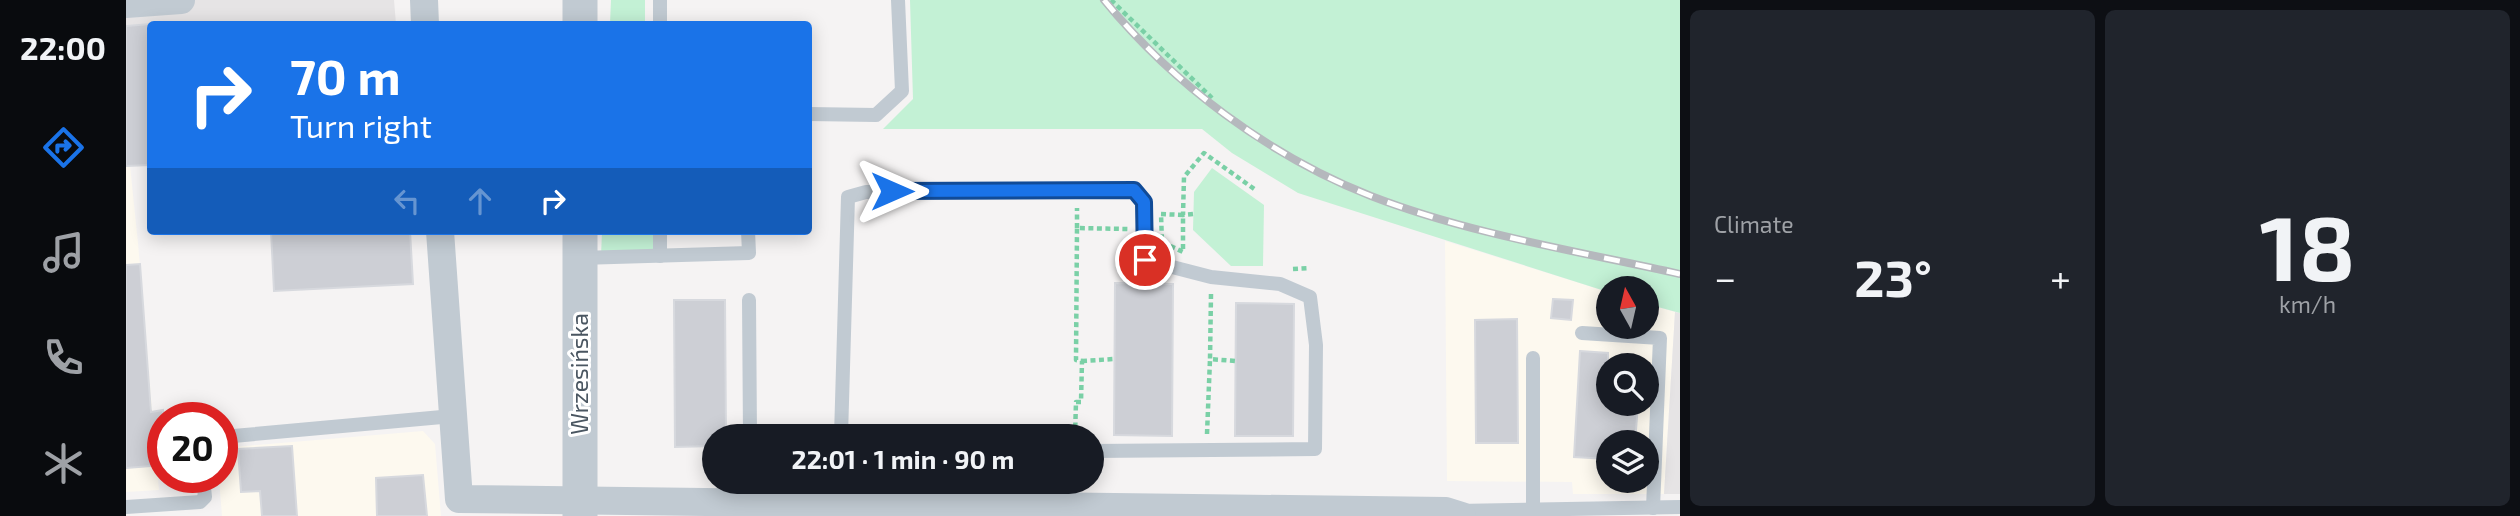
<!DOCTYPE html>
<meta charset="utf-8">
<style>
body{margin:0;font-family:"Exo 2",sans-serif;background:#20242c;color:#f1f3f6;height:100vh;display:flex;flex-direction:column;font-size:26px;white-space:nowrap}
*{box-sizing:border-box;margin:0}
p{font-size:23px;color:#9ea1a6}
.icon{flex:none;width:38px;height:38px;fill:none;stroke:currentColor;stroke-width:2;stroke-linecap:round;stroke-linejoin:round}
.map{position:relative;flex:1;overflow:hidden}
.panel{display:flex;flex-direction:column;gap:10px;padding:10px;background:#0d0f14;width:840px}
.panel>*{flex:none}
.hud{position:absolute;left:21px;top:21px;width:665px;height:214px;border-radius:7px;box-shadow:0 4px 18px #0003;background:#1a73e8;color:#fff;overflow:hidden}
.needle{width:46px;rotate:352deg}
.fabs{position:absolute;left:1470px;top:276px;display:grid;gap:14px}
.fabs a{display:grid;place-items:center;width:63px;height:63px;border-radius:50%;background:#171b24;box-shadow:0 4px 18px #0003;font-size:35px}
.speed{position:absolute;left:21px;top:402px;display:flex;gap:14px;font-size:35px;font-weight:700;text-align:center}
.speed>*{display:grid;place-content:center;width:91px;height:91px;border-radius:50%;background:#171b24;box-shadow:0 4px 18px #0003;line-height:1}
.speed .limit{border:10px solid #d22;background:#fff;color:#111}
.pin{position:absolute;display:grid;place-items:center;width:60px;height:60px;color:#fff;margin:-30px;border:4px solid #fff;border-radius:50%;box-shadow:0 2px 7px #0007}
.me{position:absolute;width:77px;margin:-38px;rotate:90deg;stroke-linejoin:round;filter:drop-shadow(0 0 5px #0008)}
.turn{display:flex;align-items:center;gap:24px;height:147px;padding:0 28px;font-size:32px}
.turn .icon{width:91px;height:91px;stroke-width:2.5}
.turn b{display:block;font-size:49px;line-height:60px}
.lanes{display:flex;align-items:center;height:66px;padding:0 28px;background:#0003;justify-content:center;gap:35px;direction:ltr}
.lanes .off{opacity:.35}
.big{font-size:52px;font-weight:700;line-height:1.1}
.panel .tile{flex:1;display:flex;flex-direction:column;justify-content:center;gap:10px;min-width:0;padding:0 24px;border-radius:10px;background:#20242c}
.panel .dial{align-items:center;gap:0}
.dial b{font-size:91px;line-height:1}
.heat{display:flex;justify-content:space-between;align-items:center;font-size:38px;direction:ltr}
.panel .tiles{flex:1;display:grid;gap:10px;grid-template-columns:repeat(2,1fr)}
.trip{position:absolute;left:576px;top:424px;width:402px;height:70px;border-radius:35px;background:#171b24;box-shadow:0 4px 18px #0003;font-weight:700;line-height:70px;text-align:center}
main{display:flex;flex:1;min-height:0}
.dock{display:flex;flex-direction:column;width:126px;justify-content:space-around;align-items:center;background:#090b0e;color:#9ea1a6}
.dock .icon{width:49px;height:49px}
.dock .active{color:#1a73e8}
.dock b{font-size:32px;color:#f1f3f6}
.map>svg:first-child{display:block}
.commercial{fill:#fdf9ef;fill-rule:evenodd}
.education{fill:#e6e4e5}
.green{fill:#c3f1d5}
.building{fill:#cdcfd5;stroke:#d7d9de;stroke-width:2}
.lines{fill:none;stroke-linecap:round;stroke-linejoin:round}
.path{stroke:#7ad0a6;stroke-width:4.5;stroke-dasharray:5 3.5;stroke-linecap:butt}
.service{stroke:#c1cad2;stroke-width:14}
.minor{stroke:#c1cad2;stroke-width:28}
.tertiary{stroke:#c1cad2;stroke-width:35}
.rail-casing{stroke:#b5b8bd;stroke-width:8}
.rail{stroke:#fff;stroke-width:5;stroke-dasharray:16;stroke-linecap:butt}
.route-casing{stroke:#114b97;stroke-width:18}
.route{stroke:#1a73e8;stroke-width:12}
.labels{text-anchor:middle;stroke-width:6;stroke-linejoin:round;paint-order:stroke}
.street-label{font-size:23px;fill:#4a5661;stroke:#fff}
</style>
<main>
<nav class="dock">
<b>22:00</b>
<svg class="icon active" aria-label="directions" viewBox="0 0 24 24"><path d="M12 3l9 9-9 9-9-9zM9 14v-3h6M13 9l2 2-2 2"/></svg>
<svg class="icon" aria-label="music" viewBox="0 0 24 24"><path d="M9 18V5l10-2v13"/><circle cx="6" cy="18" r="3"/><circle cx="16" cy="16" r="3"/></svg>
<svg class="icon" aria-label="phone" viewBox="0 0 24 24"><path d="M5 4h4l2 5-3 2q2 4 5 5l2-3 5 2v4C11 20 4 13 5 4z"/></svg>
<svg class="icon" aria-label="climate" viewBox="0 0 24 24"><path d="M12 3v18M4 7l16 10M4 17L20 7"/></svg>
</nav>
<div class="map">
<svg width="1554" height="516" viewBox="0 0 1554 516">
<rect width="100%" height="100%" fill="#f5f3f3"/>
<g class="commercial">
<polygon points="0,166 4,166 12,243 33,490 0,492"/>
<path d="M1319 241 1482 292V327H1521V304L1549 312 1538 494H1447L1446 482 1321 481ZM1482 366H1521V404H1482ZM1482 443H1521V481H1482Z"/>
<polygon points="297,431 309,444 315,516 96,516 93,478 96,478 96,448"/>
</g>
<g class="education">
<polygon points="0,0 268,0 270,24 24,24 24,165 0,166"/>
<polygon points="1549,312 1554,313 1554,494 1538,494"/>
</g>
<g class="green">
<polygon points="485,0 519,0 519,24 484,24"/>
<polygon points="784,0 1554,0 1554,313 1521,304 1521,289 1482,289 1482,292 1172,193 1106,153 1076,129 757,129 787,99"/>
<polygon points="1086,168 1138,205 1137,266 1105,266 1067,230 1068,192"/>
<polygon points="476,231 534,231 534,256 475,257"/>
</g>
<g class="building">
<polygon points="24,24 24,165 0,166 0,26"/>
<polygon points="145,231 284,231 287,284 148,291"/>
<polygon points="14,264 25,412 37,410 37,465 0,468 0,265"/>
<polygon points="989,283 1047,284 1046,436 988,435"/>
<polygon points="1427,299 1447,300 1445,320 1425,318"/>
<polygon points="548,300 599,300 600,436 588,436 588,446 549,447"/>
<polygon points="1110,303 1168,304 1167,436 1109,436"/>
<polygon points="1391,319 1392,443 1350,443 1349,320"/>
<polygon points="1454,351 1482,353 1482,404 1512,404 1509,443 1482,443 1482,459 1448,457"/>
<polygon points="166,446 171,516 136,516 134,491 115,492 112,449"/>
<polygon points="297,475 301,516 251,516 250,478"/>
</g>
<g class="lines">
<g class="path">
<polyline points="985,0 1086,98"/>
<polygon points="1035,214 1057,215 1057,252 1036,242"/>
<polyline points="1067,214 1057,215 1058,177 1078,153 1131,191"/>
<polyline points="951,228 951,208"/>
<polyline points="1167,269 1184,268"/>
<polyline points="1085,294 1084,359 1109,361"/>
<polyline points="956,361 988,359"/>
<polyline points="1081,434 1084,359"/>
<polyline points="740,436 752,436"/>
<polyline points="949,436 950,402 955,402 956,361 950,360 951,228 1002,229"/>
</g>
<g class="service">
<polyline points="534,24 534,0"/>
<polyline points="682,114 750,115 776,91 772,0"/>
<polyline points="534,231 534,256"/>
<polyline points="454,258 623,253 622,231"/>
<polyline points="623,300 624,436"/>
<polyline points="1456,333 1534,338 1527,508"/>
<polyline points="715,436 722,197 740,192 1008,190 1018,202 1019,260 1085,277 1154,284 1184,297 1190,345 1189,449 966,451"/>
<polyline points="96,437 327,416"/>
<polyline points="624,481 625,504"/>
<polyline points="682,504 682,481"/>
<polyline points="0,507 74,502 79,497 77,478"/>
<polyline points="1331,511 1554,507"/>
<polyline points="1407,516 1407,358"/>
</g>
<g class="minor">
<polyline points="298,0 299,24"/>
<polyline points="0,4 55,0"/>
<polyline points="314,231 333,499 1320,511 1336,516"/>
</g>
<g class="tertiary">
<polyline points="454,0 454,24"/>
<polyline points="454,516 454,231"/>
</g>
<g class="rail-casing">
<path id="rail" d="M978 0C1048 85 1142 155 1245 196 1343 234 1451 251 1554 274"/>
</g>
<use href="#rail" class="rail"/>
</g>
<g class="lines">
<g class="route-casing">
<polyline id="route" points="766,191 1008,190 1018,202 1019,260"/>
</g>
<use href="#route" class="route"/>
</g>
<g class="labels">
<g class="street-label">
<text transform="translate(454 374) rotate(-90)" y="8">Wrzesińska</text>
</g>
</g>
</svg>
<div class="fabs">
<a><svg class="needle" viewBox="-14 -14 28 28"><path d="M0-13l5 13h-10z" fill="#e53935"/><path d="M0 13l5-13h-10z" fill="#9ea1a6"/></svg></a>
<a><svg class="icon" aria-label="search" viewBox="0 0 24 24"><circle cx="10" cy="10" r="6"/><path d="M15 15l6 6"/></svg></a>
<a><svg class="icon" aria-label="layers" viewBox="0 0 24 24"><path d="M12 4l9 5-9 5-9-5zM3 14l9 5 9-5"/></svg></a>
</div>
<div class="speed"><div class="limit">20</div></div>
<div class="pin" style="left:1019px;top:260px;background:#d93025"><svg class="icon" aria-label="arrive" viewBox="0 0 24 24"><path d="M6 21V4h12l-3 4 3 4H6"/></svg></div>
<svg class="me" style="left:766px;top:191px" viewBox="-20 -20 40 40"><path d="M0-17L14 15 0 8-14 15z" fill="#1a73e8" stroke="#fff" stroke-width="4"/></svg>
<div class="trip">22:01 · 1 min · 90 m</div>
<div class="hud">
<div class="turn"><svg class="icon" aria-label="right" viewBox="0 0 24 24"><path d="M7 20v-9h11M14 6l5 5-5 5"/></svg><div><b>70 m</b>Turn right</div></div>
<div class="lanes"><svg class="icon off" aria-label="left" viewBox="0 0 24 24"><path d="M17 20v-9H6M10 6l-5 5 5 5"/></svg><svg class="icon off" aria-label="ahead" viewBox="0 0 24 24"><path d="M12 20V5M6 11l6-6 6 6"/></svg><svg class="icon" aria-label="right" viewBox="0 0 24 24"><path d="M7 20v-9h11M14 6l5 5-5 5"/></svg></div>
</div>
</div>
<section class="panel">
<div class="tiles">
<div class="tile"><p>Climate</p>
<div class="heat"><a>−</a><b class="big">23°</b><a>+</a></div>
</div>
<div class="tile dial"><b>18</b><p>km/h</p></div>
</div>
</section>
</main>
